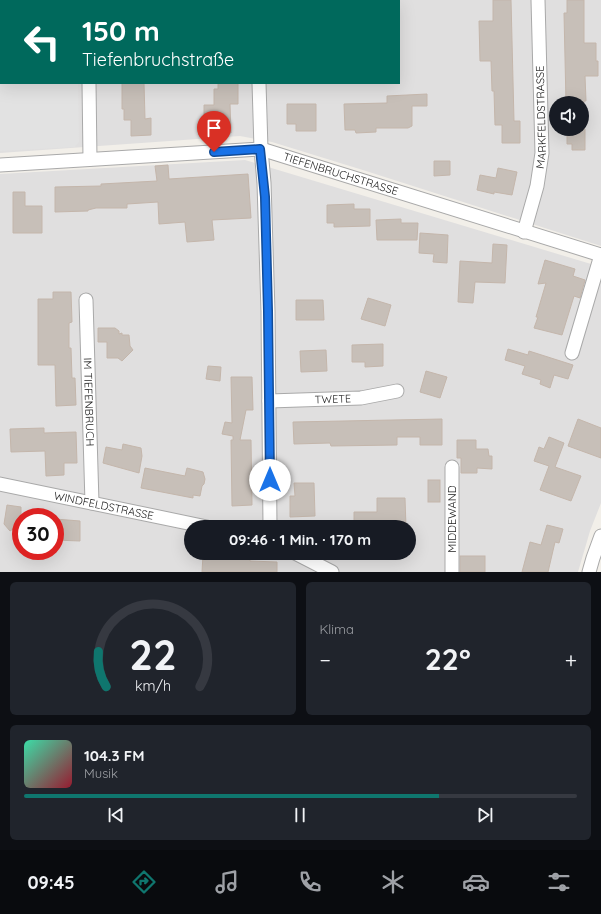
<!DOCTYPE html>
<html lang="de">
<meta charset="utf-8">
<style>
body{margin:0;font-family:Quicksand,sans-serif;background:#20242c;color:#f1f3f6;height:100vh;display:flex;flex-direction:column;font-size:15px;white-space:nowrap}
*{box-sizing:border-box;margin:0}
p{font-size:13px;color:#9ea1a6}
.icon{flex:none;width:22px;height:22px;fill:none;stroke:currentColor;stroke-width:2;stroke-linecap:round;stroke-linejoin:round}
.map{position:relative;height:572px;overflow:hidden}
.drawer{display:flex;flex-direction:column;gap:10px;padding:10px;background:#0d0f14;flex:1}
.drawer>*{flex:none}
.top-card{position:absolute;left:0px;top:0px;width:400px;height:84px;box-shadow:0 4px 16px #0002;background:#00695c;color:#fff;overflow:hidden}
.buttons{position:absolute;left:549px;top:96px;display:grid;gap:8px}
.buttons a{display:grid;place-items:center;width:40px;height:40px;border-radius:50%;background:#171b24;box-shadow:0 4px 16px #0002;font-size:20px}
.speed{position:absolute;left:12px;top:508px;display:flex;gap:8px;font-size:20px;font-weight:700;text-align:center}
.speed>*{display:grid;place-content:center;width:52px;height:52px;border-radius:50%;background:#171b24;box-shadow:0 4px 16px #0002;line-height:1}
.speed .limit{border:6px solid #d22;background:#fff;color:#111}
.pin{position:absolute;display:grid;place-items:center;width:34px;height:34px;color:#fff;margin:-41px -17px;border-radius:50% 50% 50% 0;rotate:-45deg;box-shadow:0 0 4px #0007}
.pin .icon{rotate:45deg}
.me{position:absolute;width:44px;margin:-22px;rotate:0deg;stroke-linejoin:round;filter:drop-shadow(0 0 3px #0008)}
.turn{display:flex;align-items:center;gap:14px;height:84px;padding:0 16px;font-size:18px}
.turn .icon{width:52px;height:52px;stroke-width:2.5}
.turn b{display:block;font-size:28px;line-height:34px}
.big{font-size:30px;font-weight:700;line-height:1.1}
.drawer .card{flex:1;display:flex;flex-direction:column;justify-content:center;gap:6px;min-width:0;padding:0 14px;border-radius:6px;background:#20242c}
.drawer .dial{align-items:center;gap:0}
.dial svg{height:104px;overflow:visible;fill:none;stroke:#363941;stroke-width:7;stroke-linecap:round;text-anchor:middle}
.dial text{fill:#f1f3f6;stroke:none}
.song{display:flex;align-items:center;gap:12px}
.cover{width:48px;height:48px;border-radius:6px;background:linear-gradient(135deg,hsl(160 70% 55%),hsl(350 70% 35%))}
.played{height:4px;border-radius:2px;background:linear-gradient(90deg,#0f766e 75%,#363941 75%)}
.keys{display:flex;justify-content:space-around;direction:ltr}
.heat{display:flex;justify-content:space-between;align-items:center;font-size:22px;direction:ltr}
.drawer .tiles{flex:1;display:grid;gap:10px;grid-template-columns:1fr 1fr}
.card:last-child{grid-column:span 2}
.trip{position:absolute;left:184px;top:520px;width:232px;height:40px;border-radius:20px;background:#171b24;box-shadow:0 4px 16px #0002;font-weight:700;line-height:40px;text-align:center}
.dock{display:flex;height:64px;justify-content:space-around;align-items:center;background:#090b0e;color:#9ea1a6}
.dock .icon{width:28px;height:28px}
.dock .selected{color:#0f766e}
.dock b{font-size:18px;color:#f1f3f6}
.map>svg:first-child{display:block}
.residential{fill:#e0dfdf;fill-rule:evenodd}
.parking{fill:#e2e2e2}
.building{fill:#c7bfb8;stroke:#c4b6ab}
.lines{fill:none;stroke-linecap:round;stroke-linejoin:round}
.minor-casing{stroke:#a9a9a9;stroke-width:15}
.minor{stroke:#fff;stroke-width:13}
.route-casing{stroke:#114b97;stroke-width:10}
.route{stroke:#1a73e8;stroke-width:7}
.labels{text-anchor:middle;stroke-width:3;stroke-linejoin:round;paint-order:stroke}
.street-label{font-size:11px;fill:#222;stroke:#fff}
</style>
<div class="map">
<svg width="601" height="572" viewBox="0 0 601 572">
<rect width="100%" height="100%" fill="#f2efe9"/>
<g class="residential">
<path d="M0 0H601V246L366 171 272 142 240 136 0 153ZM1 1H399V83H1ZM556 103H582V129H556Z"/>
<path d="M245 160 601 267V503L590 531 578 572H0V174ZM21 517H55V551H21ZM191 527H409V553H191Z"/>
</g>
<polygon class="parking" points="0,74 1,83 78,83 79,142 75,147 0,151"/>
<g class="building">
<polygon points="493,0 511,0 514,121 520,121 520,143 502,143 502,125 495,125 494,91 492,91 491,61 480,61 479,21 493,21"/>
<polygon points="567,0 584,0 584,43 596,43 596,61 598,61 598,76 585,76 586,101 584,101 584,103 566,103 564,13 567,13"/>
<polygon points="122,83 144,83 145,119 151,118 151,135 131,136 131,120 124,120 124,109 122,109"/>
<polygon points="218,83 238,83 238,104 230,104 231,133 211,134 210,121 204,122 204,105 214,105 214,89 218,89"/>
<polygon points="427,94 427,106 412,106 412,126 408,128 376,128 376,132 356,133 355,130 345,130 344,104 387,103 387,96"/>
<polygon points="287,104 316,104 316,131 296,131 296,124 287,124"/>
<polygon points="567,129 585,129 585,150 572,150 572,144 567,144"/>
<polygon points="434,161 450,161 450,175 434,176"/>
<polygon points="168,165 169,179 248,174 251,218 212,220 214,240 187,242 185,222 159,224 158,202 127,204 127,208 96,208 88,210 88,211 55,212 55,187 101,186 101,184 157,181 155,166"/>
<polygon points="498,168 517,172 512,195 494,192 494,194 477,190 480,175 496,178"/>
<polygon points="13,192 25,192 25,206 42,206 42,233 13,233"/>
<polygon points="354,204 354,209 370,209 370,226 334,227 334,223 327,223 327,205"/>
<polygon points="401,219 401,223 418,223 417,240 377,240 376,220"/>
<polygon points="420,233 448,235 447,263 433,262 434,254 419,253"/>
<polygon points="493,244 507,245 505,283 475,282 473,303 458,302 460,261 492,263"/>
<polygon points="545,260 575,269 573,276 585,280 580,298 574,296 562,335 534,328 538,317 536,317 546,283 538,284"/>
<polygon points="53,292 71,292 72,322 69,323 69,348 71,348 72,378 75,378 76,405 56,406 55,365 38,365 38,299 53,299"/>
<polygon points="368,298 391,305 385,326 361,319"/>
<polygon points="296,300 323,300 324,320 296,320"/>
<polygon points="98,328 115,328 119,331 119,334 122,333 122,335 129,335 130,346 133,350 122,361 118,358 107,358 107,342 98,342"/>
<polygon points="383,344 383,366 365,367 365,362 352,362 352,345"/>
<polygon points="508,349 528,355 529,351 573,365 568,379 554,375 550,388 540,384 541,380 522,374 525,366 505,360"/>
<polygon points="326,350 327,371 301,372 300,351"/>
<polygon points="208,366 221,367 220,381 206,379"/>
<polygon points="426,371 447,377 440,398 420,392"/>
<polygon points="231,377 252,377 253,410 246,410 240,440 251,440 252,505 232,506 231,440 233,440 233,436 222,434 225,422 232,423"/>
<polygon points="442,419 442,445 420,445 420,437 397,437 397,445 331,446 330,443 294,444 293,422"/>
<polygon points="578,419 601,428 601,458 568,446"/>
<polygon points="44,428 44,433 76,432 77,463 64,463 64,475 46,476 45,451 11,452 10,429"/>
<polygon points="549,437 564,443 555,467 581,476 571,501 540,490 549,466 534,461 539,447 544,449"/>
<polygon points="457,440 476,440 476,449 488,449 489,456 492,456 492,469 477,468 477,473 461,473 461,458 457,458"/>
<polygon points="123,444 141,448 142,456 139,473 103,463 106,447 122,450"/>
<polygon points="145,468 185,476 187,468 203,472 205,479 204,484 202,486 200,496 193,495 193,498 141,488"/>
<rect x="428" y="480" width="12" height="22"/>
<polygon points="294,483 314,483 315,516 290,517 290,496 295,496"/>
<polygon points="377,498 405,498 406,527 354,527 354,512 377,512"/>
<polygon points="7,505 21,507 21,528 16,527 10,531 4,524"/>
<polygon points="55,519 80,521 80,541 55,540"/>
<polygon points="547,525 563,529 559,543 555,542 548,572 522,572 530,542 541,545"/>
<polygon points="213,553 250,554 250,561 277,562 277,572 202,572 203,555 213,555"/>
<rect x="460" y="556" width="25" height="16"/>
</g>
<g class="lines">
<g class="minor-casing">
<g id="minor">
<polyline points="88,0 88,1"/>
<polyline points="256,0 256,1"/>
<polyline points="89,83 90,159"/>
<polyline points="259,83 261,149 264,183 268,311 270,527"/>
<path id="s1" d="M0 165 261 149 601 255"/>
<path id="s2" d="M524 232 537 186 542 153 538 0"/>
<path id="s3" d="M86 300 92 503"/>
<polyline points="572,353 601,255"/>
<path id="s4" d="M269 401 361 398 397 391"/>
<polyline points="452,467 452,572"/>
<path id="s5" d="M0 484 207 527"/>
<polyline points="295,553 332,572"/>
<polyline points="589,572 593,558 601,536"/>
</g>
</g>
<use href="#minor" class="minor"/>
</g>
<g class="lines">
<g class="route-casing">
<polyline id="route" points="214,152 260,149 265,197 268,311 270,480"/>
</g>
<use href="#route" class="route"/>
</g>
<g class="labels">
<g class="street-label">
<text dy="4" stroke="none"><textPath href="#s2" startOffset="117">MARKFELDSTRASSE</textPath></text>
<text dy="4" stroke="none"><textPath href="#s1" startOffset="345">TIEFENBRUCHSTRASSE</textPath></text>
<text dy="4" stroke="none"><textPath href="#s4" startOffset="64">TWETE</textPath></text>
<text dy="4" stroke="none"><textPath href="#s3" startOffset="102">IM TIEFENBRUCH</textPath></text>
<text dy="4" stroke="none"><textPath href="#s5" startOffset="106">WINDFELDSTRASSE</textPath></text>
<text transform="translate(452 519) rotate(-90)" y="4">MIDDEWAND</text>
</g>
</g>
</svg>
<div class="buttons">
<a><svg class="icon" aria-label="sound" viewBox="0 0 24 24"><path d="M4 9h4l5-4v14l-5-4H4zM17 9q2 3 0 6"/></svg></a>
</div>
<div class="speed"><div class="limit">30</div></div>
<div class="pin" style="left:214px;top:152px;background:#d93025"><svg class="icon" aria-label="arrive" viewBox="0 0 24 24"><path d="M6 21V4h12l-3 4 3 4H6"/></svg></div>
<svg class="me" style="left:270px;top:480px" viewBox="-20 -20 40 40"><circle r="19" fill="#fff"/><path d="M0-13L10 11 0 6-10 11z" fill="#1a73e8"/></svg>
<div class="trip">09:46 · 1 Min. · 170 m</div>
<div class="top-card">
<div class="turn"><svg class="icon" aria-label="left" viewBox="0 0 24 24"><path d="M17 20v-9H6M10 6l-5 5 5 5"/></svg><div><b>150 m</b>Tiefenbruchstraße</div></div>
</div>
</div>
<section class="drawer">
<div class="tiles">
<div class="card dial"><svg viewBox="0 0 100 80">
<path d="M14 69A42 42 0 1 1 86 69"/>
<path d="M14 69A42 42 0 0 1 8 42" stroke="#0f766e"/>
<text x="50" y="56" font-size="32" font-weight="700">22</text>
<text x="50" y="72" font-size="11">km/h</text>
</svg></div>
<div class="card"><p>Klima</p>
<div class="heat"><a>−</a><b class="big">22°</b><a>+</a></div>
</div>
<div class="card">
<div class="song"><i class="cover"></i><div><b>104.3 FM</b><p>Musik</p></div></div>
<div class="played"></div>
<div class="keys"><svg class="icon" aria-label="previous" viewBox="0 0 24 24"><path d="M18 5L8 12l10 7zM5 5v14"/></svg><svg class="icon" aria-label="pause" viewBox="0 0 24 24"><path d="M8 5v14M16 5v14"/></svg><svg class="icon" aria-label="next" viewBox="0 0 24 24"><path d="M6 5l10 7-10 7zM19 5v14"/></svg></div>
</div>
</div>
</section>
<nav class="dock">
<b>09:45</b>
<svg class="icon selected" aria-label="directions" viewBox="0 0 24 24"><path d="M12 3l9 9-9 9-9-9zM9 14v-3h6M13 9l2 2-2 2"/></svg>
<svg class="icon" aria-label="music" viewBox="0 0 24 24"><path d="M9 18V5l10-2v13"/><circle cx="6" cy="18" r="3"/><circle cx="16" cy="16" r="3"/></svg>
<svg class="icon" aria-label="phone" viewBox="0 0 24 24"><path d="M5 4h4l2 5-3 2q2 4 5 5l2-3 5 2v4C11 20 4 13 5 4z"/></svg>
<svg class="icon" aria-label="climate" viewBox="0 0 24 24"><path d="M12 3v18M4 7l16 10M4 17L20 7"/></svg>
<svg class="icon" aria-label="car" viewBox="0 0 24 24"><path d="M5 17H2v-5l4-1 3-4h7l3 4 3 1v5h-3M9 17h6M6 11h13"/><circle cx="7" cy="17" r="2"/><circle cx="17" cy="17" r="2"/></svg>
<svg class="icon" aria-label="filters" viewBox="0 0 24 24"><path d="M4 7h16M4 17h16"/><circle cx="9" cy="7" r="2"/><circle cx="15" cy="17" r="2"/></svg>
</nav>
